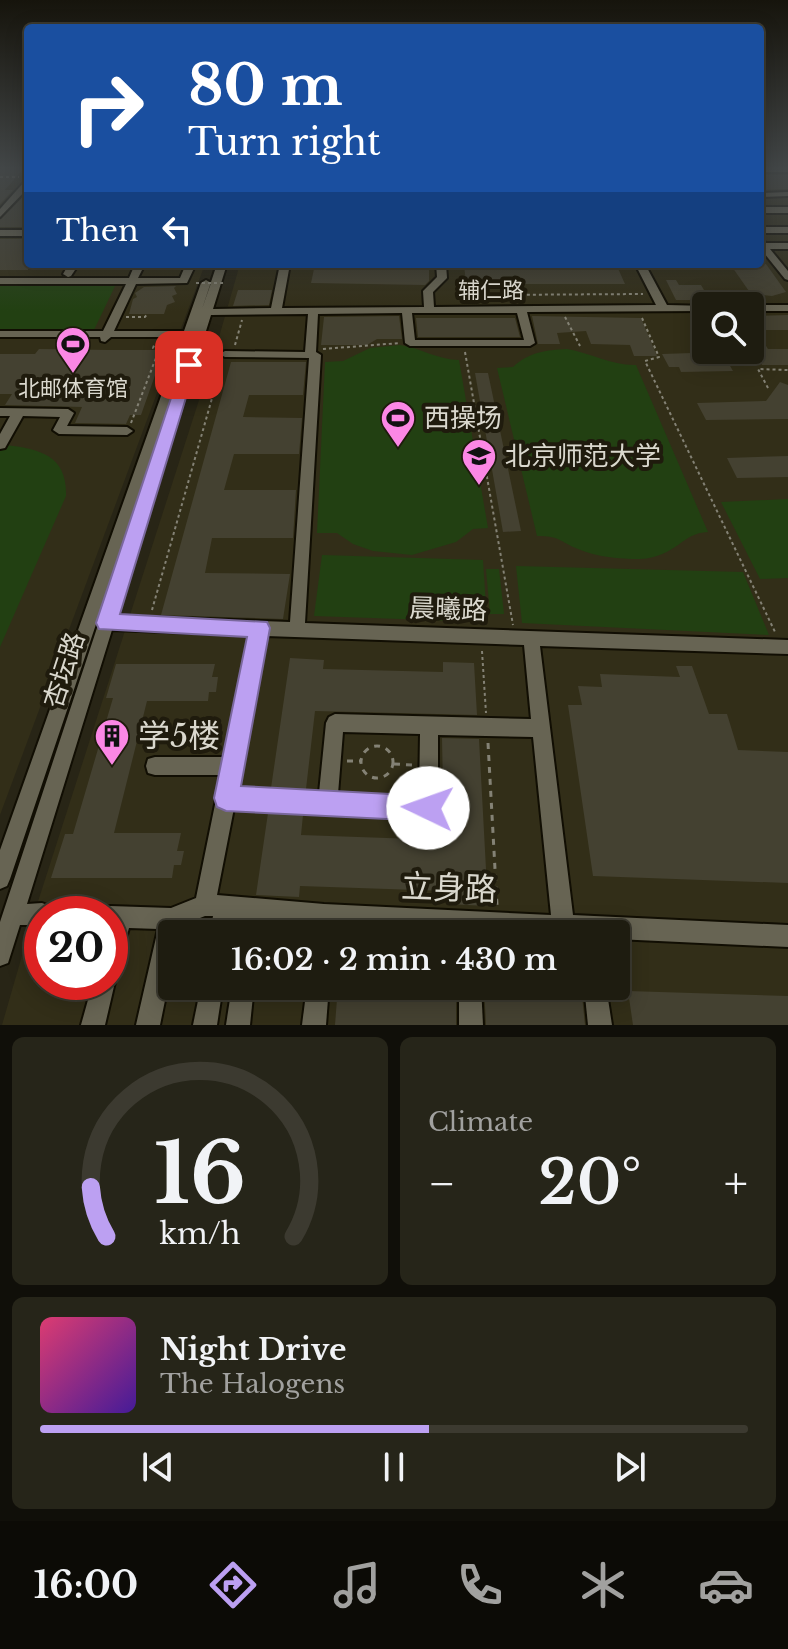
<!DOCTYPE html>
<meta charset="utf-8">
<style>
body{margin:0;font-family:"Libre Baskerville","Noto Sans SC",serif;background:#262519;color:#f1f3f6;height:100vh;display:flex;flex-direction:column;font-size:30px;white-space:nowrap}
*{box-sizing:border-box;margin:0}
p{font-size:26px;color:#a1a19f}
.icon{flex:none;width:44px;height:44px;fill:none;stroke:currentColor;stroke-width:2;stroke-linecap:round;stroke-linejoin:round}
.map{position:relative;height:1025px;overflow:hidden}
.panel{display:flex;flex-direction:column;gap:12px;padding:12px;background:#100f09;flex:1}
.panel>*{flex:none}
.hud{position:absolute;left:24px;top:24px;width:740px;height:244px;border-radius:8px;box-shadow:0 4px 20px #0003,0 0 0 2px #3c3a30;background:#1a4fa0;color:#fff;overflow:hidden}
.tools{position:absolute;left:692px;top:292px;display:grid;gap:16px}
.tools a{display:grid;place-items:center;width:72px;height:72px;border-radius:8px;background:#1e1c10;box-shadow:0 4px 20px #0003,0 0 0 2px #3c3a30;font-size:40px}
.speed{position:absolute;left:24px;top:896px;display:flex;gap:16px;font-size:40px;font-weight:700;text-align:center}
.speed>*{display:grid;place-content:center;width:104px;height:104px;border-radius:50%;background:#1e1c10;box-shadow:0 4px 20px #0003,0 0 0 2px #3c3a30;line-height:1}
.speed .limit{border:12px solid #d22;background:#fff;color:#111}
.pin{position:absolute;display:grid;place-items:center;width:68px;height:68px;color:#fff;margin:-34px;border-radius:16px;box-shadow:0 4px 12px #0006}
.me{position:absolute;width:88px;margin:-44px;rotate:273deg;stroke-linejoin:round;filter:drop-shadow(0 0 6px #0008)}
.turn{display:flex;align-items:center;gap:28px;height:168px;padding:0 32px;font-size:36px}
.turn .icon{width:104px;height:104px;stroke-width:2.5}
.turn b{display:block;font-size:56px;line-height:68px}
.then{display:flex;align-items:center;height:76px;padding:0 32px;background:#0003;gap:16px;font-size:30px}
.big{font-size:60px;font-weight:600;line-height:1.1}
.panel .widget{flex:1;display:flex;flex-direction:column;justify-content:center;gap:12px;min-width:0;padding:0 28px;border-radius:12px;background:#262519}
.panel .dial{align-items:center;gap:0}
.dial svg{height:208px;overflow:visible;fill:none;stroke:#3c3a30;stroke-width:7;stroke-linecap:round;text-anchor:middle}
.dial text{fill:#f1f3f6;stroke:none}
.song{display:flex;align-items:center;gap:24px}
.cover{width:96px;height:96px;border-radius:12px;background:linear-gradient(135deg,hsl(340 70% 55%),hsl(260 70% 35%))}
.played{height:8px;border-radius:4px;background:linear-gradient(90deg,#bca0f2 55%,#3c3a30 55%)}
.keys{display:flex;justify-content:space-around;direction:ltr}
.heat{display:flex;justify-content:space-between;align-items:center;font-size:44px;direction:ltr}
.panel .tiles{flex:1;display:grid;gap:12px;grid-template-columns:1fr 1fr}
.widget:last-child{grid-column:span 2}
.trip{position:absolute;left:158px;top:920px;width:472px;height:80px;border-radius:8px;background:#1e1c10;box-shadow:0 4px 20px #0003,0 0 0 2px #3c3a30;font-weight:600;line-height:80px;text-align:center}
.tab-bar{display:flex;height:128px;justify-content:space-around;align-items:center;background:#0c0b06;color:#a1a19f}
.tab-bar .icon{width:56px;height:56px}
.tab-bar .active{color:#bca0f2}
.tab-bar b{font-size:36px;color:#f1f3f6}
.map>svg:first-child{display:block}
.built{fill:#322e18;fill-rule:evenodd}
.green{fill:#224012}
.building{fill:#444131}
.lines{fill:none;stroke-linecap:round;stroke-linejoin:round}
.minor-casing{stroke:#110e03;stroke-width:4}
.path-far1{stroke:#848275;stroke-width:2;stroke-dasharray:3 3;stroke-linecap:butt}
.path{stroke:#848275;stroke-width:3;stroke-dasharray:6 6;stroke-linecap:butt}
.minor{fill:#676453;fill-rule:evenodd}
.path-bridge{stroke:#848275;stroke-width:2;stroke-dasharray:3 3;stroke-linecap:butt}
.route{fill:#bca0f2;stroke:#7a689d;stroke-width:2}
.labels{text-anchor:middle;stroke-width:8;stroke-linejoin:round;paint-order:stroke}
.far-street-label{font-size:22px;fill:#dad8ce;stroke:#1f1b0d}
.far-poi-label{font-size:22px;fill:#dad8ce;stroke:#1f1b0d}
.poi-label{font-size:26px;fill:#dad8ce;stroke:#1f1b0d;text-anchor:start}
.street-label{font-size:26px;fill:#dad8ce;stroke:#1f1b0d}
.near-poi-label{font-size:32px;fill:#dad8ce;stroke:#1f1b0d;text-anchor:start}
.near-street-label{font-size:32px;fill:#dad8ce;stroke:#1f1b0d}
</style>
<div class="map">
<svg width="788" height="1025" viewBox="0 0 788 1025">
<rect width="100%" height="100%" fill="#282516"/>
<g class="built">
<polygon points="0,167 28,167 28,264 205,264 0,815"/>
<path d="M760 167H788V1025H2L34 914 217 344 240 264H760ZM706 306H750V350H706ZM42 914H110V982H42ZM172 934H616V986H172Z"/>
</g>
<g class="green">
<polygon points="0,284 116,284 94,330 0,330"/>
<path d="M400 345C420 348 439 360 459 360L488 528 473 529 456 542 412 555 373 551 353 544 337 533H317L325 362 343 361 370 348Z"/>
<path d="M567 349C591 353 613 366 636 365L708 532C681 533 677 557 640 559 619 559 597 557 578 549 558 541 561 536 537 536L497 368 513 367C529 352 546 350 567 349Z"/>
<path d="M5 445C40 449 67 455 66 496L0 647V446Z"/>
<polygon points="788,499 788,578 760,579 721,502"/>
<polygon points="322,555 483,560 487,622 314,616"/>
<polygon points="516,566 743,572 769,635 522,623"/>
<polygon points="486,569 499,569 504,614 490,614"/>
</g>
<g class="building">
<polygon points="0,167 25,167 5,190 13,190 0,204"/>
<polygon points="760,175 788,175 788,189 760,190"/>
<polygon points="28,192 28,227 0,227 0,220"/>
<rect x="0" y="239" width="28" height="31"/>
<polygon points="385,264 429,264 429,281 425,285 311,283 314,269 385,270"/>
<polygon points="464,264 616,264 625,284 466,284"/>
<polygon points="730,264 766,264 786,292 772,296 751,294"/>
<polygon points="666,280 676,280 679,285 701,285 710,300 676,300"/>
<polygon points="176,286 174,288 177,294 172,296 175,302 167,305 164,314 129,314 133,299 137,297 135,293 144,287"/>
<polygon points="238,290 272,290 269,305 233,306"/>
<polygon points="788,315 788,330 756,330 768,349 788,349 788,365 762,365 750,345 750,316"/>
<polygon points="399,316 402,339 377,339 367,345 321,345 324,317"/>
<polygon points="532,316 641,318 657,356 634,356 630,345 591,344 586,331 557,333 560,344 538,344"/>
<polygon points="416,318 515,318 520,337 418,337"/>
<polygon points="39,349 110,350 164,350 141,415 130,415 126,424 75,423 82,407 5,405 12,394 0,394 0,354 35,354"/>
<polygon points="722,352 733,371 681,372 679,367 669,367 662,354"/>
<polygon points="231,362 306,362 303,395 249,395 243,417 302,418 299,454 234,454 224,490 296,490 293,538 212,538 205,573 290,574 283,619 161,615"/>
<polygon points="475,373 488,373 521,531 503,532"/>
<polygon points="780,382 788,385 788,419 706,420 697,403 766,401"/>
<polygon points="788,456 788,477 737,478 727,458"/>
<polygon points="290,658 324,660 323,669 443,672 443,662 474,663 477,715 315,711 306,789 271,788"/>
<polygon points="116,664 215,664 212,677 218,677 216,692 209,692 208,701 147,701 114,833 181,833 177,851 184,851 181,865 174,865 172,878 51,878 65,834 73,834 113,698 106,698"/>
<polygon points="676,666 692,666 709,714 727,714 738,750 788,752 788,883 593,876 568,705 582,705 578,686 602,687 600,674 680,677"/>
<polygon points="442,738 479,739 488,906 446,904 446,891 300,886 299,897 256,895 268,813 303,815 301,835 444,840"/>
<polygon points="338,986 456,986 456,1025 335,1025"/>
<polygon points="484,986 581,986 585,1025 486,1025"/>
<polygon points="628,991 788,996 788,1025 633,1025"/>
</g>
<g class="lines">
<g class="minor-casing">
<g id="minor">
<rect x="760" y="168" width="28" height="4"/>
<polygon points="25,181 28,181 28,188 0,217 0,209"/>
<polygon points="788,192 788,196 760,197 760,193"/>
<rect x="760" y="207" width="28" height="6"/>
<rect x="760" y="227" width="28" height="6"/>
<rect x="0" y="230" width="28" height="6"/>
<polygon points="760,239 766,243 788,243 788,249 770,249 788,271 788,280 785,279 760,248"/>
<polygon points="69,264 79,264 71,276 68,277 63,274"/>
<path d="M135 264H145L138 278H180L186 264H196L187 283 136 284 114 331H184L201 283 206 280 211 283 202 309 217 264H227L213 309 271 308 280 264H290L282 308 424 307 423 291 437 277 436 264H446L447 278 433 292 434 307 656 305 635 264H645L667 305 710 306H706V311L527 312 535 343 530 346H410L405 343 402 313 318 314 316 352 321 355 305 623 788 640V654L540 646 573 915 788 925V947L616 939V934H506L334 926V934H312L313 925 263 920 261 934H239L242 919 235 918 232 934H210L213 916H205L180 926 179 934H172V966L160 1025H136L158 929 129 928 118 967 110 970V914H101L102 909 110 906 171 908 196 898 221 775H155L148 773 146 766 148 759 155 757H225L249 635 112 630 27 904 42 903 50 906 53 914H42V925H20L8 963 0 966V922L193 337 10 879 7 886 0 889V850L182 337H111L105 342 101 341 100 337H0V331H103L126 284H0V278H129ZM412 313H517L524 340H415ZM308 314 305 352 225 351 219 354 225 357 309 358 290 622 117 616 211 315ZM266 636 524 645 531 719 335 714 329 717 326 723 319 793 237 789ZM343 732 420 734 419 798 338 794ZM438 735 533 737 551 915 324 904 217 895 234 808 428 818 435 815 438 808Z"/>
<polygon points="750,305 788,305 788,311 750,311 750,306 746,306"/>
<polygon points="0,408 68,409 74,413 67,426 127,427 133,431 127,435 59,434 53,430 60,417 23,416 5,448 0,449 0,434 10,416 0,416"/>
<polygon points="110,973 115,982 105,1025 81,1025 93,982 110,982"/>
<polygon points="201,986 223,986 217,1025 193,1025"/>
<polygon points="232,986 254,986 250,1025 226,1025"/>
<polygon points="307,986 329,986 326,1025 302,1025"/>
<polygon points="459,986 481,986 483,1025 459,1025"/>
<polygon points="584,986 606,986 612,1025 588,1025"/>
</g>
</g>
<g class="path-far1">
<polyline points="0,177 19,177"/>
<polyline points="309,264 380,266"/>
<polyline points="119,265 125,264"/>
<polyline points="485,300 484,295 643,294"/>
<polyline points="126,317 145,317 147,314"/>
<polyline points="565,317 580,346"/>
<polyline points="642,318 659,357 645,361 776,634"/>
<polyline points="235,345 242,320"/>
<polyline points="323,349 400,343"/>
<polyline points="465,352 513,625"/>
<polyline points="768,388 758,369 788,370"/>
<polyline points="131,423 159,350 153,348 155,343"/>
<polyline points="152,610 222,363"/>
<polyline points="482,651 486,713"/>
</g>
<g class="path">
<polyline points="488,743 497,905"/>
<circle cx="377" cy="762" r="16"/>
<polyline points="347,761 360,761"/>
<polyline points="394,764 412,765"/>
</g>
<use href="#minor" class="minor"/>
<polyline class="path-bridge" points="196,283 226,283"/>
</g>
<linearGradient id="sky" x2="0" y2="1"><stop stop-color="#16140c"/><stop offset="0.54" stop-color="#424647"/><stop offset="1" stop-color="#424647" stop-opacity="0"/></linearGradient>
<rect width="788" height="311" fill="url(#sky)"/>
<polygon class="route" points="189,360 196,365 120,614 267,622 270,628 241,786 428,796 437,799 440,808 437,817 428,821 226,811 217,807 214,798 247,637 99,629 96,623 182,365"/>
<defs>
<g id="stadium-pin" transform="scale(1.8)"><path d="M0 17L-7.5 6A9.5 9.5 0 1 1 7.5 6Z" fill="#fb87e5" stroke="#1f1b0d"/><path d="M0-5a6.5 5 0 1 0 0 10a6.5 5 0 1 0 0-10ZM-3.5-1.8h7v3.6h-7Z" fill="#111"/></g>
<g id="university-pin" transform="scale(1.8)"><path d="M0 17L-7.5 6A9.5 9.5 0 1 1 7.5 6Z" fill="#fb87e5" stroke="#1f1b0d"/><path d="M0-5L7-2L0 1L-7-2ZM-4 1L0 2.5L4 1V4Q0 6-4 4Z" fill="#111"/></g>
<g id="building-pin" transform="scale(1.8)"><path d="M0 17L-7.5 6A9.5 9.5 0 1 1 7.5 6Z" fill="#fb87e5" stroke="#1f1b0d"/><path d="M-4-6H4V6H1V3H-1V6H-4ZM-2.5-4.3h1.7v1.8h-1.7ZM.8-4.3h1.7v1.8H.8ZM-2.5-1h1.7V.8h-1.7ZM.8-1h1.7V.8H.8Z" fill="#111"/></g>
</defs>
<g fill-rule="evenodd">
<use href="#stadium-pin" x="73" y="344"/>
<use href="#stadium-pin" x="398" y="418"/>
<use href="#university-pin" x="479" y="456"/>
<use href="#building-pin" x="112" y="736"/>
</g>
<g class="labels">
<g class="far-street-label">
<text x="491" y="298">辅仁路</text>
</g>
<g class="far-poi-label">
<text x="73" y="396">北邮体育馆</text>
</g>
<g class="poi-label">
<text x="424" y="427">西操场</text>
<text x="505" y="465">北京师范大学</text>
</g>
<g class="street-label">
<text transform="translate(448 609) rotate(2)" y="9">晨曦路</text>
<text transform="translate(64 670) rotate(-72)" y="9">杏坛路</text>
</g>
<g class="near-poi-label">
<text x="138" y="747">学5楼</text>
</g>
<g class="near-street-label">
<text transform="translate(449 888) rotate(2)" y="11">立身路</text>
</g>
</g>
</svg>
<div class="tools">
<a><svg class="icon" aria-label="search" viewBox="0 0 24 24"><circle cx="10" cy="10" r="6"/><path d="M15 15l6 6"/></svg></a>
</div>
<div class="speed"><div class="limit">20</div></div>
<div class="pin" style="left:189px;top:365px;background:#d93025"><svg class="icon" aria-label="arrive" viewBox="0 0 24 24"><path d="M6 21V4h12l-3 4 3 4H6"/></svg></div>
<svg class="me" style="left:428px;top:808px" viewBox="-20 -20 40 40"><circle r="19" fill="#fff"/><path d="M0-13L10 11 0 6-10 11z" fill="#bca0f2"/></svg>
<div class="trip">16:02 · 2 min · 430 m</div>
<div class="hud">
<div class="turn"><svg class="icon" aria-label="right" viewBox="0 0 24 24"><path d="M7 20v-9h11M14 6l5 5-5 5"/></svg><div><b>80 m</b>Turn right</div></div>
<div class="then">Then<svg class="icon" aria-label="left" viewBox="0 0 24 24"><path d="M17 20v-9H6M10 6l-5 5 5 5"/></svg></div>
</div>
</div>
<section class="panel">
<div class="tiles">
<div class="widget dial"><svg viewBox="0 0 100 80">
<path d="M14 69A42 42 0 1 1 86 69"/>
<path d="M14 69A42 42 0 0 1 8 50" stroke="#bca0f2"/>
<text x="50" y="56" font-size="32" font-weight="700">16</text>
<text x="50" y="72" font-size="11">km/h</text>
</svg></div>
<div class="widget"><p>Climate</p>
<div class="heat"><a>−</a><b class="big">20°</b><a>+</a></div>
</div>
<div class="widget">
<div class="song"><i class="cover"></i><div><b>Night Drive</b><p>The Halogens</p></div></div>
<div class="played"></div>
<div class="keys"><svg class="icon" aria-label="previous" viewBox="0 0 24 24"><path d="M18 5L8 12l10 7zM5 5v14"/></svg><svg class="icon" aria-label="pause" viewBox="0 0 24 24"><path d="M8 5v14M16 5v14"/></svg><svg class="icon" aria-label="next" viewBox="0 0 24 24"><path d="M6 5l10 7-10 7zM19 5v14"/></svg></div>
</div>
</div>
</section>
<nav class="tab-bar">
<b>16:00</b>
<svg class="icon active" aria-label="directions" viewBox="0 0 24 24"><path d="M12 3l9 9-9 9-9-9zM9 14v-3h6M13 9l2 2-2 2"/></svg>
<svg class="icon" aria-label="music" viewBox="0 0 24 24"><path d="M9 18V5l10-2v13"/><circle cx="6" cy="18" r="3"/><circle cx="16" cy="16" r="3"/></svg>
<svg class="icon" aria-label="phone" viewBox="0 0 24 24"><path d="M5 4h4l2 5-3 2q2 4 5 5l2-3 5 2v4C11 20 4 13 5 4z"/></svg>
<svg class="icon" aria-label="climate" viewBox="0 0 24 24"><path d="M12 3v18M4 7l16 10M4 17L20 7"/></svg>
<svg class="icon" aria-label="car" viewBox="0 0 24 24"><path d="M5 17H2v-5l4-1 3-4h7l3 4 3 1v5h-3M9 17h6M6 11h13"/><circle cx="7" cy="17" r="2"/><circle cx="17" cy="17" r="2"/></svg>
</nav>
